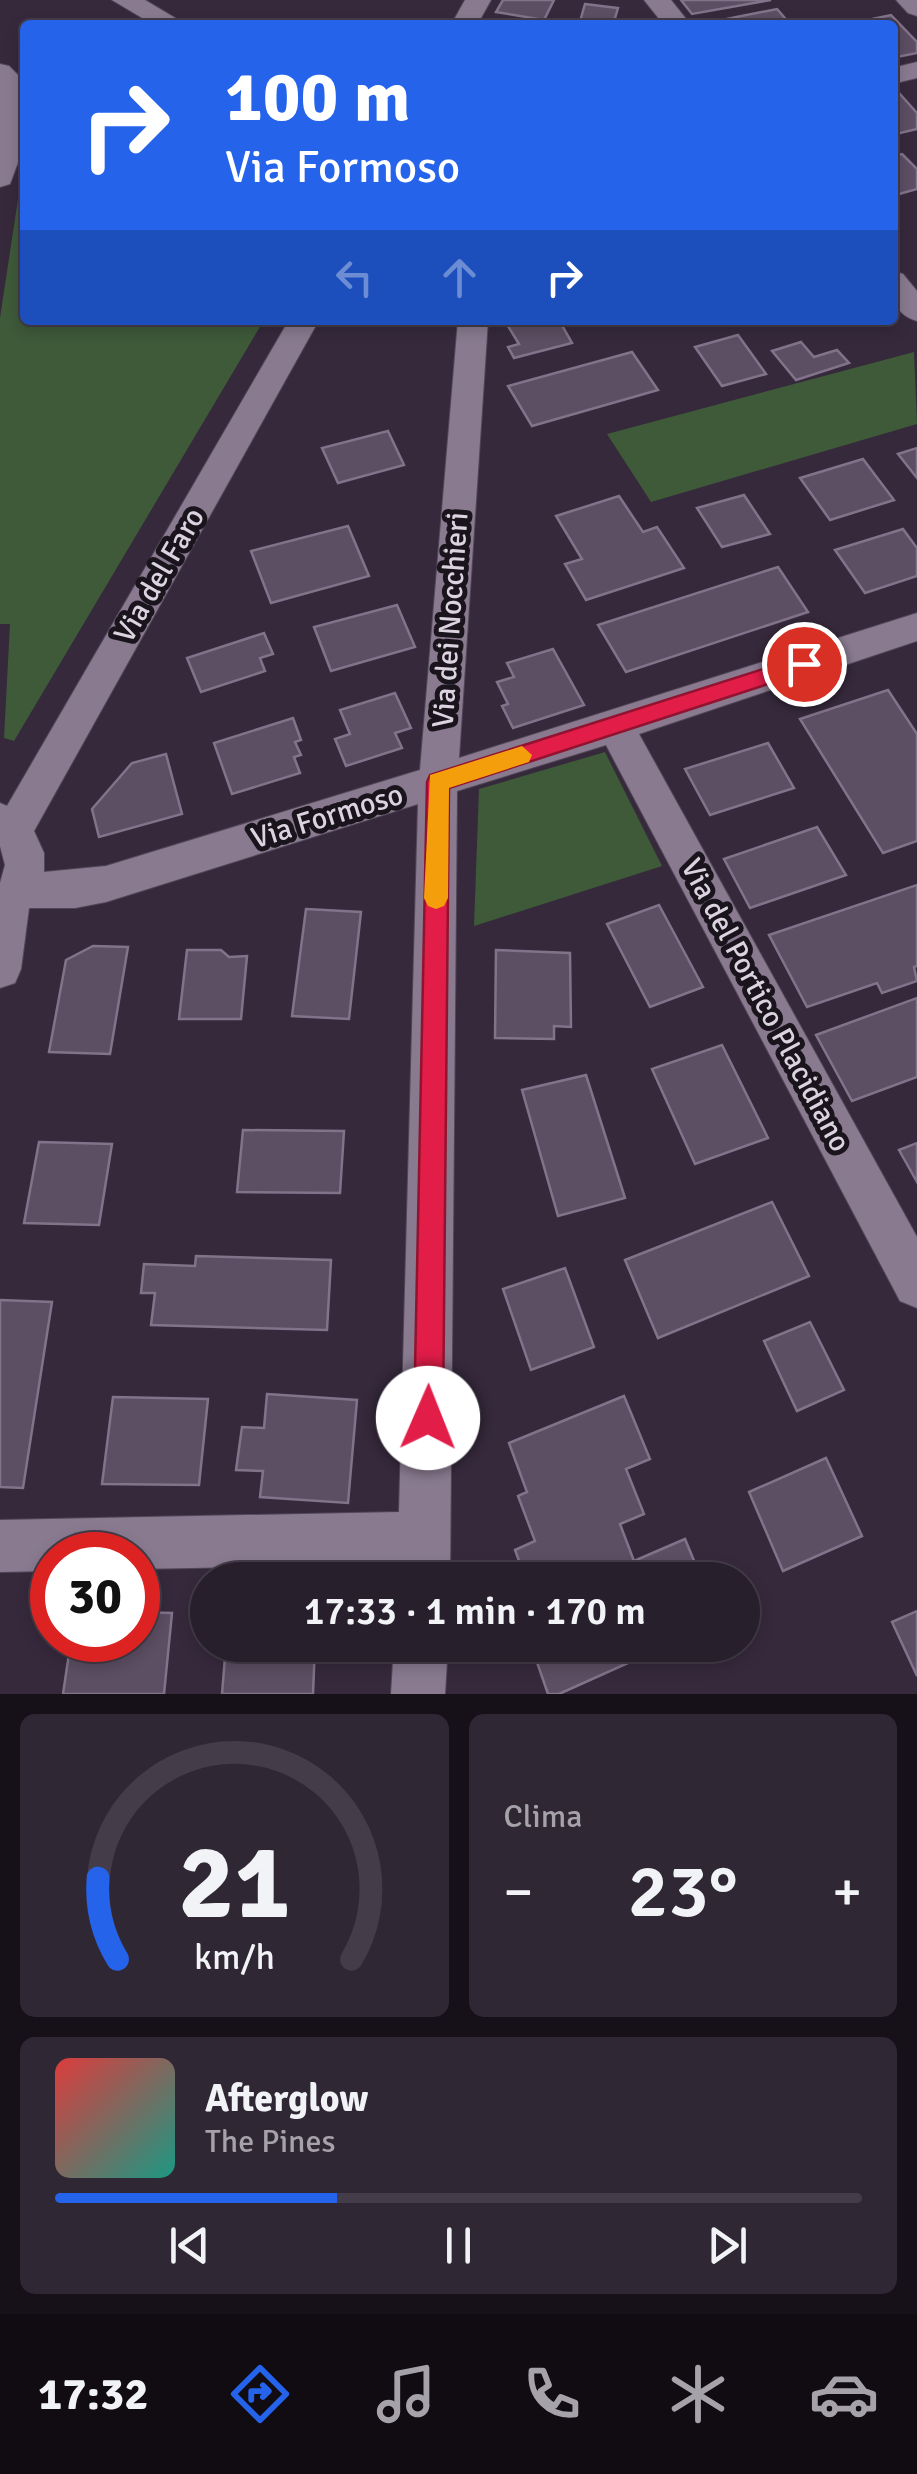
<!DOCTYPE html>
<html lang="it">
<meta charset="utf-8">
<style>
body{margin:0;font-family:Signika,sans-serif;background:#302735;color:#f1f3f6;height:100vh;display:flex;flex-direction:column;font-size:38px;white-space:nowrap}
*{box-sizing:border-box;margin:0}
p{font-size:32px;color:#a5a2aa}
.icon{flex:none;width:55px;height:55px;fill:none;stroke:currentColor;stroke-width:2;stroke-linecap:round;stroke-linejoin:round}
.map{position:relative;height:1694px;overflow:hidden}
.sheet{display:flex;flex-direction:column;gap:20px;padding:20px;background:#161119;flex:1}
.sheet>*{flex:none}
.hud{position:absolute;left:20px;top:20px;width:878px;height:305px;border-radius:10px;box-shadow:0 5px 15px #0003,0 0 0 2px #443d49;background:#2563eb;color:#fff;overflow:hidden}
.speed{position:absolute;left:30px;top:1532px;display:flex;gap:20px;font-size:50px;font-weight:700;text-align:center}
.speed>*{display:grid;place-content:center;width:130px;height:130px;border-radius:50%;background:#281f2d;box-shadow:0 5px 15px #0003,0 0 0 2px #443d49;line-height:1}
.speed .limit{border:15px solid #d22;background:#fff;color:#111}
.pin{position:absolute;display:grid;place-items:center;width:85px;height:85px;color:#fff;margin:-42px;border:5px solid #fff;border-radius:50%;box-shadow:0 2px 10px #0007}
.me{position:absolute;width:110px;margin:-55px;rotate:1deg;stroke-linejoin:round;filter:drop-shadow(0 0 8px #0008)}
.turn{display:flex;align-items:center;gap:35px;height:210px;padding:0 40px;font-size:45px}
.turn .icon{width:130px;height:130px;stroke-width:2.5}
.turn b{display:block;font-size:70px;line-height:85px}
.lanes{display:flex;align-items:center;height:95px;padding:0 40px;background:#0003;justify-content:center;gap:50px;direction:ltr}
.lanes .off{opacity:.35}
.big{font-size:75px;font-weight:600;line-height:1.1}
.sheet .widget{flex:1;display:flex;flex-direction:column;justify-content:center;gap:15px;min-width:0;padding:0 35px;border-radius:15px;background:#302735}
.sheet .dial{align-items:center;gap:0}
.dial svg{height:260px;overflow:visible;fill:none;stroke:#443d49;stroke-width:7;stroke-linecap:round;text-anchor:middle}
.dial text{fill:#f1f3f6;stroke:none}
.song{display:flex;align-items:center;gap:30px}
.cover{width:120px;height:120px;border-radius:15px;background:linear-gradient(135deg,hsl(0 70% 55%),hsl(170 70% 35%))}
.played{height:10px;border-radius:5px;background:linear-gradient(90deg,#2563eb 35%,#443d49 35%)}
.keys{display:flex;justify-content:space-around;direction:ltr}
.heat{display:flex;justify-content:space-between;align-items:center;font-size:55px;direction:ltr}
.sheet .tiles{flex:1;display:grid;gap:20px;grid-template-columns:1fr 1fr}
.widget:last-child{grid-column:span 2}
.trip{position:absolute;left:190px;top:1562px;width:570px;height:100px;border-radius:50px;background:#281f2d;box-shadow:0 5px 15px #0003,0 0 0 2px #443d49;font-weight:600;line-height:100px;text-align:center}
.dock{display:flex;height:160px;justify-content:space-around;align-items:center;background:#100c12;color:#a5a2aa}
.dock .icon{width:70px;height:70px}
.dock .active{color:#2563eb}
.dock b{font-size:45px;color:#f1f3f6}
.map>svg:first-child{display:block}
.green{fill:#3e5a39}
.building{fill:#5c4e63;stroke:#82738a;stroke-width:2.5}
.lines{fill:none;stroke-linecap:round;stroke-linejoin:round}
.minor-casing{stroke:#524758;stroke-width:2}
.minor{fill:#897a90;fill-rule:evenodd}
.route{fill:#e11d48;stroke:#92132f;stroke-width:2.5}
.slow{fill:#f59e0b}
.labels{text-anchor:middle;stroke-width:10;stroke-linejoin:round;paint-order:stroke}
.street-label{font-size:30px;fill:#dcd3e0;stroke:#1a141d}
</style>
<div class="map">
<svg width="917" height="1694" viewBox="0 0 917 1694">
<rect width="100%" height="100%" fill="#36293c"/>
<g class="green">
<polygon points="25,153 25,320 264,320 14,741 4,738 10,624 0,624 0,318"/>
<polygon points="914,352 917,424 651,502 607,434"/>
<polygon points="605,752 662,866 474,926 479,789"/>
</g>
<g class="building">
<polygon points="503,0 554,0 544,20 496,12"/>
<polygon points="681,0 771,0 692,14"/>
<polygon points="585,4 618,8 613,25 579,25"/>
<polygon points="777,9 791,25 719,25 716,21"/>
<polygon points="891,15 917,42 917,53 892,58 892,25 853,23"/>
<polygon points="900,94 917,113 917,129 892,135 892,96"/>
<polygon points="902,154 917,169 917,189 892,196 892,156"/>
<polygon points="516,320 559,320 572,343 514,358 508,347 519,344 506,323"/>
<polygon points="738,335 766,374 722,386 695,347"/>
<polygon points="801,342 814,357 837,350 849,363 796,380 772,351"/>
<polygon points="632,352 658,390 532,426 508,386"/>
<polygon points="388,431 404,465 338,483 322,448"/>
<polygon points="917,448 917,478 898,454"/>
<polygon points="863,459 894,500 830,520 800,478"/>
<polygon points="744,495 770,534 722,547 697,508"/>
<polygon points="619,496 643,532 657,527 684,568 586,600 565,564 582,559 556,516"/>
<polygon points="348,526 369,576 271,603 251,551"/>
<polygon points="903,529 917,548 917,576 865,593 835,550"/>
<polygon points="778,567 808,612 626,672 598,625"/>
<polygon points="397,605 415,647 331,671 314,627"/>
<polygon points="264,633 273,654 260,658 265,671 201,692 187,658"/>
<polygon points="553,649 584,705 513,728 502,706 508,704 497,682 514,677 507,663"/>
<polygon points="888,690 917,734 917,841 883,853 800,719"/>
<polygon points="395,693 411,728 395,733 402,748 346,766 335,739 350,734 340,710"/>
<polygon points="293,718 301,740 295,742 301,755 294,757 300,773 232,794 214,743"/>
<polygon points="768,743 794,788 710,815 685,769"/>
<polygon points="166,754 182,814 99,837 92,809 132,763"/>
<polygon points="817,827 846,875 750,908 724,859"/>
<polygon points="917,885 917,966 914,967 917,981 882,993 877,983 807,1007 769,935"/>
<polygon points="659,905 703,987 650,1007 607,924"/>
<polygon points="306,909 361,912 349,1019 292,1016"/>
<polygon points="93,946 128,947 110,1054 49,1052 66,960"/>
<polygon points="187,950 221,950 229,957 247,956 241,1019 179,1019"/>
<polygon points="496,950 570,953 571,1027 554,1026 554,1039 495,1038"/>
<polygon points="917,998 917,1077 852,1101 816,1035"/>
<polygon points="722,1045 768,1138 695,1164 652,1069"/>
<polygon points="586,1075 625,1198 558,1216 522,1090"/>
<polygon points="243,1130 344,1131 340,1193 237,1192"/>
<polygon points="39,1142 112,1144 99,1225 24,1223"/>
<polygon points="917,1143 917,1182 899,1150"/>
<polygon points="772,1202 809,1276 658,1338 625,1260"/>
<polygon points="196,1256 331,1260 327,1330 151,1325 155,1293 141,1293 144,1264 195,1266"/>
<polygon points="565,1268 594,1347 531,1370 503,1289"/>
<polygon points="0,1300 52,1302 23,1488 0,1487"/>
<polygon points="810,1322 844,1390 797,1411 764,1341"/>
<polygon points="267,1394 357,1400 348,1503 260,1497 263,1471 236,1470 242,1427 264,1428"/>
<polygon points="624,1396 650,1459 626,1469 644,1514 620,1524 634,1561 685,1539 702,1580 526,1580 515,1550 535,1541 518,1496 527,1492 509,1443"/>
<polygon points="113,1397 208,1399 199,1485 102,1484"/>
<polygon points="826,1458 862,1536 783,1571 749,1492"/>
<polygon points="917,1611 917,1676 892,1622"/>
<polygon points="138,1612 172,1613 164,1694 63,1694 71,1640 138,1640"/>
<polygon points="226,1645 315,1645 313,1694 222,1694"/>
<polygon points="531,1645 668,1645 559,1694 548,1694"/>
</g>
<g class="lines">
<g class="minor-casing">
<g id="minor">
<polygon points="112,0 145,0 187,25 154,25"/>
<polygon points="465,0 491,0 477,25 451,25"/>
<polygon points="644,0 671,0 691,25 664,25"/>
<polygon points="896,0 917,0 917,16 908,13"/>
<polygon points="917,62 917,78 892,84 892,68"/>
<polygon points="0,64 9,66 23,80 20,157 10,184 0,187"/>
<path d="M892 271 903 274 917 291V321C892 314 892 294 892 271Z"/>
<polygon points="289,320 319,320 34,831 44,853 44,872 106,866 420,770 458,320 488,320 459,758 917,613 917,641 639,734 917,1237 917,1308 900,1301 606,745 457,791 450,1580 398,1580 398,1564 138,1569 138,1555 52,1555 52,1571 0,1572 0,1520 399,1512 418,804 106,902 75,908 29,908 21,969 15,983 0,988 0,883 5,865 0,846 0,803 7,806"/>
<polygon points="394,1645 448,1645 445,1694 391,1694"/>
</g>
</g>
<use href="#minor" class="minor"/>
</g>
<polygon class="route" points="804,656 814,664 811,670 449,788 443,1418 439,1428 428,1432 418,1428 414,1418 427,782 430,775"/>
<polygon class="slow" points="522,746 532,755 529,762 449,788 448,898 444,906 436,909 428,906 424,898 430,775"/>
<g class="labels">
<g class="street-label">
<text transform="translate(159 575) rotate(-60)" y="10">Via del Faro</text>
<text transform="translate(450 620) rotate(-86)" y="10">Via dei Nocchieri</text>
<text transform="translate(327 816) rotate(-17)" y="10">Via Formoso</text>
<text transform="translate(766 1005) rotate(62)" y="10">Via del Portico Placidiano</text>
</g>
</g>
</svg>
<div class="speed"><div class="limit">30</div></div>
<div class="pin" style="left:804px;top:664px;background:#d93025"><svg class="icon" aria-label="arrive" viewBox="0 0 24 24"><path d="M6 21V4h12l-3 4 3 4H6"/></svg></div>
<svg class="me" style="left:428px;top:1418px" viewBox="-20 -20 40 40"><circle r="19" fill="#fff"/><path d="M0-13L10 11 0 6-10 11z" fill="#e11d48"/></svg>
<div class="trip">17:33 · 1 min · 170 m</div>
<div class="hud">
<div class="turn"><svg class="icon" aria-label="right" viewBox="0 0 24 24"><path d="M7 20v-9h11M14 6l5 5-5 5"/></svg><div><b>100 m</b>Via Formoso</div></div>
<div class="lanes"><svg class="icon off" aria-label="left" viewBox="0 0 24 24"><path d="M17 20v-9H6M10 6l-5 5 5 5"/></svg><svg class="icon off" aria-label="ahead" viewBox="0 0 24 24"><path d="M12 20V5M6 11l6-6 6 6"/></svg><svg class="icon" aria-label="right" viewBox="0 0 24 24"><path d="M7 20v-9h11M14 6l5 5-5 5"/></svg></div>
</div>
</div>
<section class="sheet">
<div class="tiles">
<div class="widget dial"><svg viewBox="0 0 100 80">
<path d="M14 69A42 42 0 1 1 86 69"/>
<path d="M14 69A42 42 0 0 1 8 44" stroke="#2563eb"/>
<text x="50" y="56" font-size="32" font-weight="700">21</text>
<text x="50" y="72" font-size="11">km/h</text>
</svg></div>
<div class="widget"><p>Clima</p>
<div class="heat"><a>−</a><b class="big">23°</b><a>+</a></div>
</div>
<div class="widget">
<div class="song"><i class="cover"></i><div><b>Afterglow</b><p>The Pines</p></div></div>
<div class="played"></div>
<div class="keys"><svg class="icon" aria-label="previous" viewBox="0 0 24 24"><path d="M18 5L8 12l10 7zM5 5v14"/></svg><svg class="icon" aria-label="pause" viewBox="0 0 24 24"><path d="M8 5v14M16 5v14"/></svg><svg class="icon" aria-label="next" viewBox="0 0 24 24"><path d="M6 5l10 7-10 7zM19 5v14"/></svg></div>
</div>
</div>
</section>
<nav class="dock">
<b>17:32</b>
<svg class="icon active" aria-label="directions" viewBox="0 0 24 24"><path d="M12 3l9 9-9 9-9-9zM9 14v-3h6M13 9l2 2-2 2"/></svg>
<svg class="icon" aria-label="music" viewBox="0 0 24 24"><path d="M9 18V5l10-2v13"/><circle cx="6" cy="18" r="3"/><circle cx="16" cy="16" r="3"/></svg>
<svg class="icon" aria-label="phone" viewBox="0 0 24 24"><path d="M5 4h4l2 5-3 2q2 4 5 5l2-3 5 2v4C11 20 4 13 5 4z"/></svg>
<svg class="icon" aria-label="climate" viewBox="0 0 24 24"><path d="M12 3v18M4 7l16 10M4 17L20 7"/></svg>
<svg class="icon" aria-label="car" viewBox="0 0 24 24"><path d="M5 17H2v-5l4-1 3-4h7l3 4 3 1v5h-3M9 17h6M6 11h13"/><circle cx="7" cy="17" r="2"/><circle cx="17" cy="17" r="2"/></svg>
</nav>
